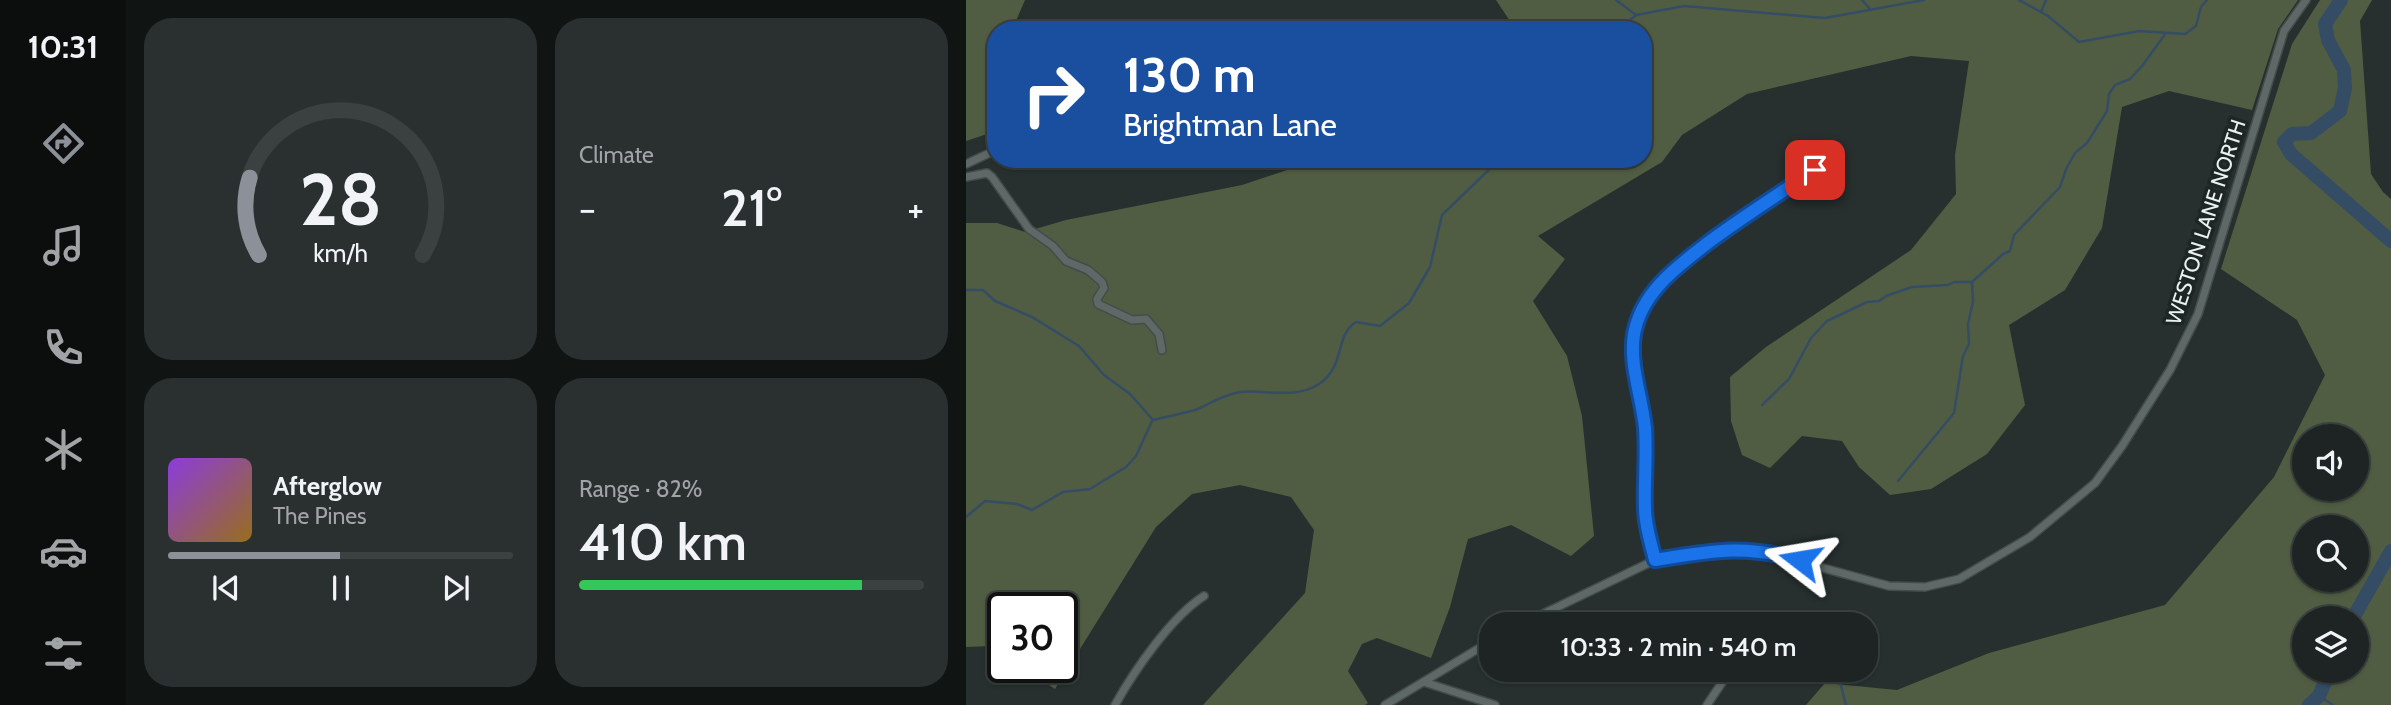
<!DOCTYPE html>
<meta charset="utf-8">
<style>
body{margin:0;font-family:Cabin,sans-serif;background:#2a3030;color:#f1f3f6;height:100vh;display:flex;flex-direction:column;font-size:26px;white-space:nowrap}
*{box-sizing:border-box;margin:0}
p{font-size:23px;color:#a0a4a6}
.icon{flex:none;width:38px;height:38px;fill:none;stroke:currentColor;stroke-width:2;stroke-linecap:round;stroke-linejoin:round}
.map{position:relative;flex:1;overflow:hidden}
.drawer{display:flex;flex-direction:column;gap:18px;padding:18px;background:#101413;width:840px}
.drawer>*{flex:none}
.hud{position:absolute;left:21px;top:21px;width:665px;height:147px;border-radius:28px;box-shadow:0 2px 5px #0004,0 0 0 2px #3b4141;background:#1a4fa0;color:#fff;overflow:hidden}
.fabs{position:absolute;left:1326px;top:424px;display:grid;gap:14px}
.fabs a{display:grid;place-items:center;width:77px;height:77px;border-radius:50%;background:#1d2423;box-shadow:0 2px 5px #0004,0 0 0 2px #3b4141;font-size:35px}
.speed{position:absolute;left:21px;top:592px;display:flex;gap:14px;font-size:35px;font-weight:700;text-align:center}
.speed>*{display:grid;place-content:center;width:91px;height:91px;border-radius:50%;background:#1d2423;box-shadow:0 2px 5px #0004,0 0 0 2px #3b4141;line-height:1}
.speed .limit{border:4px solid #111;border-radius:10px;background:#fff;color:#111}
.pin{position:absolute;display:grid;place-items:center;width:60px;height:60px;color:#fff;margin:-30px;border-radius:14px;box-shadow:0 4px 10px #0006}
.me{position:absolute;width:77px;margin:-38px;rotate:284deg;stroke-linejoin:round;filter:drop-shadow(0 0 5px #0008)}
.turn{display:flex;align-items:center;gap:24px;height:147px;padding:0 21px;font-size:32px}
.turn .icon{width:91px;height:91px;stroke-width:2.5}
.turn b{display:block;font-size:49px;line-height:60px}
.big{font-size:52px;font-weight:600;line-height:1.1}
.drawer .card{flex:1;display:flex;flex-direction:column;justify-content:center;gap:10px;min-width:0;padding:0 24px;border-radius:28px;background:#2a3030}
.drawer .dial{align-items:center;gap:0}
.dial svg{height:182px;overflow:visible;fill:none;stroke:#3b4141;stroke-width:7;stroke-linecap:round;text-anchor:middle}
.dial text{fill:#f1f3f6;stroke:none}
.song{display:flex;align-items:center;gap:21px}
.cover{width:84px;height:84px;border-radius:10px;background:linear-gradient(135deg,hsl(270 70% 55%),hsl(40 70% 35%))}
.played{height:7px;border-radius:4px;background:linear-gradient(90deg,#8c9099 50%,#3b4141 50%)}
.keys{display:flex;justify-content:space-around;direction:ltr}
.heat{display:flex;justify-content:space-between;align-items:center;font-size:38px;direction:ltr}
.charge{height:10px;border-radius:5px;background:linear-gradient(90deg,#34c759 82%,#3b4141 0)}
.drawer .tiles{flex:1;display:grid;gap:18px;grid-template-columns:repeat(2,1fr)}
.trip{position:absolute;left:513px;top:612px;width:399px;height:70px;border-radius:28px;background:#1d2423;box-shadow:0 2px 5px #0004,0 0 0 2px #3b4141;font-weight:600;line-height:70px;text-align:center}
main{display:flex;flex:1;min-height:0}
.tabs{display:flex;flex-direction:column;width:126px;justify-content:space-around;align-items:center;background:#0c0e0e;color:#a0a4a6}
.tabs .icon{width:49px;height:49px}
.tabs .on{color:#8c9099}
.tabs b{font-size:32px;color:#f1f3f6}
.map>svg:first-child{display:block}
.green{fill:#515d42;fill-rule:evenodd}
.lines{fill:none;stroke-linecap:round;stroke-linejoin:round}
.stream{stroke:#344d65;stroke-width:2.5}
.river{stroke:#344d65;stroke-width:14}
.street-casing{stroke:#444c4b;stroke-width:10}
.street{stroke:#5e6967;stroke-width:7}
.route-casing{stroke:#114b97;stroke-width:18}
.route{stroke:#1a73e8;stroke-width:12}
.labels{text-anchor:middle;stroke-width:7;stroke-linejoin:round;paint-order:stroke}
.street-label{font-size:21px;fill:#ebf1f1;stroke:#1d2625}
</style>
<main>
<nav class="tabs">
<b>10:31</b>
<svg class="icon on" aria-label="directions" viewBox="0 0 24 24"><path d="M12 3l9 9-9 9-9-9zM9 14v-3h6M13 9l2 2-2 2"/></svg>
<svg class="icon" aria-label="music" viewBox="0 0 24 24"><path d="M9 18V5l10-2v13"/><circle cx="6" cy="18" r="3"/><circle cx="16" cy="16" r="3"/></svg>
<svg class="icon" aria-label="phone" viewBox="0 0 24 24"><path d="M5 4h4l2 5-3 2q2 4 5 5l2-3 5 2v4C11 20 4 13 5 4z"/></svg>
<svg class="icon" aria-label="climate" viewBox="0 0 24 24"><path d="M12 3v18M4 7l16 10M4 17L20 7"/></svg>
<svg class="icon" aria-label="car" viewBox="0 0 24 24"><path d="M5 17H2v-5l4-1 3-4h7l3 4 3 1v5h-3M9 17h6M6 11h13"/><circle cx="7" cy="17" r="2"/><circle cx="17" cy="17" r="2"/></svg>
<svg class="icon" aria-label="filters" viewBox="0 0 24 24"><path d="M4 7h16M4 17h16"/><circle cx="9" cy="7" r="2"/><circle cx="15" cy="17" r="2"/></svg>
</nav>
<section class="drawer">
<div class="tiles">
<div class="card dial"><svg viewBox="0 0 100 80">
<path d="M14 69A42 42 0 1 1 86 69"/>
<path d="M14 69A42 42 0 0 1 10 35" stroke="#8c9099"/>
<text x="50" y="56" font-size="32" font-weight="700">28</text>
<text x="50" y="72" font-size="11">km/h</text>
</svg></div>
<div class="card"><p>Climate</p>
<div class="heat"><a>−</a><b class="big">21°</b><a>+</a></div>
</div>
<div class="card">
<div class="song"><i class="cover"></i><div><b>Afterglow</b><p>The Pines</p></div></div>
<div class="played"></div>
<div class="keys"><svg class="icon" aria-label="previous" viewBox="0 0 24 24"><path d="M18 5L8 12l10 7zM5 5v14"/></svg><svg class="icon" aria-label="pause" viewBox="0 0 24 24"><path d="M8 5v14M16 5v14"/></svg><svg class="icon" aria-label="next" viewBox="0 0 24 24"><path d="M6 5l10 7-10 7zM19 5v14"/></svg></div>
</div>
<div class="card"><p>Range · 82%</p><b class="big">410 km</b><div class="charge"></div></div>
</div>
</section>
<div class="map">
<svg width="1425" height="705" viewBox="0 0 1425 705">
<rect width="100%" height="100%" fill="#27302f"/>
<g class="green">
<polygon points="0,0 59,0 46,30 30,30 30,131 0,141"/>
<polygon points="530,0 1332,0 1312,29 1286,110 1203,91 1156,107 1136,228 1099,290 1043,325 1059,405 1021,454 965,489 924,495 893,467 876,441 836,436 804,468 776,455 765,421 764,377 800,347 945,250 990,194 989,155 1003,61 945,56 781,94 716,135 696,162 572,236 599,259 567,301 601,356 616,416 628,536 605,556 545,525 502,539 484,607 465,658 411,638 396,644 382,671 402,703 399,705 237,705 339,593 348,530 325,497 274,485 226,494 190,527 89,689 56,667 96,667 96,607 37,607 37,654 25,646 0,647 0,223 31,223 59,232 100,220 276,185 354,159 677,159 677,30 550,30"/>
<path d="M1354 0H1406L1394 21 1405 174 1417 192 1425 199V705H840L859 683 931 690 1023 653 1199 605 1308 477 1359 375 1331 320 1255 269 1326 44ZM1339 436H1391V488H1339ZM1339 527H1391V579H1339ZM1339 618H1391V670H1339Z"/>
</g>
<g class="lines">
<g class="stream">
<polyline points="650,0 670,15 718,6 859,18 958,0"/>
<polyline points="896,0 905,10"/>
<polyline points="1053,0 1082,16 1113,42 1173,31 1219,34 1230,26 1235,7 1241,0"/>
<polyline points="1075,12 1080,0"/>
<polyline points="652,30 670,15"/>
<path d="M0 290H17L29 301 66 317 113 346 138 375 164 394 187 420C200 417 215 414 229 410 244 404 256 395 274 392 299 389 329 400 353 384 380 366 368 336 390 322L414 326 443 303 464 267 476 215 534 159"/>
<polyline points="796,405 823,379 845,338 861,321 901,302 913,301 920,296 946,287 982,285 988,282 1006,282"/>
<polyline points="932,481 988,413 997,356 1003,344 1002,324 1007,302 1006,282 1037,254 1044,251 1048,235 1094,187 1100,169 1109,153 1121,143 1141,111 1143,94 1149,85 1164,79 1176,66 1200,33"/>
<polyline points="0,517 19,501 51,504 66,510 97,492 124,489 160,467 170,456 186,421"/>
<polyline points="860,670 873,678 880,705"/>
<polyline points="1353,696 1367,705"/>
</g>
<g class="river">
<polyline points="1375,0 1359,24 1362,40 1378,70 1379,88 1374,111 1345,133 1326,134 1318,142 1325,154 1425,241"/>
<polyline points="1387,618 1425,551"/>
<polyline points="1343,705 1353,696 1364,670"/>
</g>
<g class="street-casing">
<g id="street">
<polyline points="358,30 426,27"/>
<polyline points="0,164 30,150"/>
<polyline points="0,177 21,173 26,177 63,229 87,246 100,261 122,270 136,282 138,288 131,299 132,304 166,320 180,319 193,334 196,350"/>
<path d="M689 560C685 543 679 526 679 508 678 482 681 455 679 428 676 397 663 366 668 334 675 291 711 267 743 242 777 216 813 194 849 170"/>
<polyline points="554,625 689,560 751,550 791,550 923,586 959,587 993,579 1064,537 1129,483 1156,446 1204,370 1232,314 1318,31 1340,0"/>
<polyline points="458,682 529,705"/>
<path d="M149 705C168 671 205 617 238 596"/>
<polyline points="419,705 525,641"/>
<polyline points="741,705 761,675 772,670"/>
</g>
</g>
<use href="#street" class="street"/>
</g>
<g class="lines">
<g class="route-casing">
<path id="route" d="M834 560C777 544 745 551 689 560 685 543 679 526 679 508 678 482 681 455 679 428 676 397 663 365 668 334 676 291 711 267 743 242 778 216 813 194 849 170"/>
</g>
<use href="#route" class="route"/>
</g>
<g class="labels">
<g class="street-label">
<text transform="translate(1240 222) rotate(-72)" y="7">WESTON LANE NORTH</text>
</g>
</g>
</svg>
<div class="fabs">
<a><svg class="icon" aria-label="sound" viewBox="0 0 24 24"><path d="M4 9h4l5-4v14l-5-4H4zM17 9q2 3 0 6"/></svg></a>
<a><svg class="icon" aria-label="search" viewBox="0 0 24 24"><circle cx="10" cy="10" r="6"/><path d="M15 15l6 6"/></svg></a>
<a><svg class="icon" aria-label="layers" viewBox="0 0 24 24"><path d="M12 4l9 5-9 5-9-5zM3 14l9 5 9-5"/></svg></a>
</div>
<div class="speed"><div class="limit">30</div></div>
<div class="pin" style="left:849px;top:170px;background:#d93025"><svg class="icon" aria-label="arrive" viewBox="0 0 24 24"><path d="M6 21V4h12l-3 4 3 4H6"/></svg></div>
<svg class="me" style="left:834px;top:560px" viewBox="-20 -20 40 40"><path d="M0-17L14 15 0 8-14 15z" fill="#1a73e8" stroke="#fff" stroke-width="4"/></svg>
<div class="trip">10:33 · 2 min · 540 m</div>
<div class="hud">
<div class="turn"><svg class="icon" aria-label="right" viewBox="0 0 24 24"><path d="M7 20v-9h11M14 6l5 5-5 5"/></svg><div><b>130 m</b>Brightman Lane</div></div>
</div>
</div>
</main>
